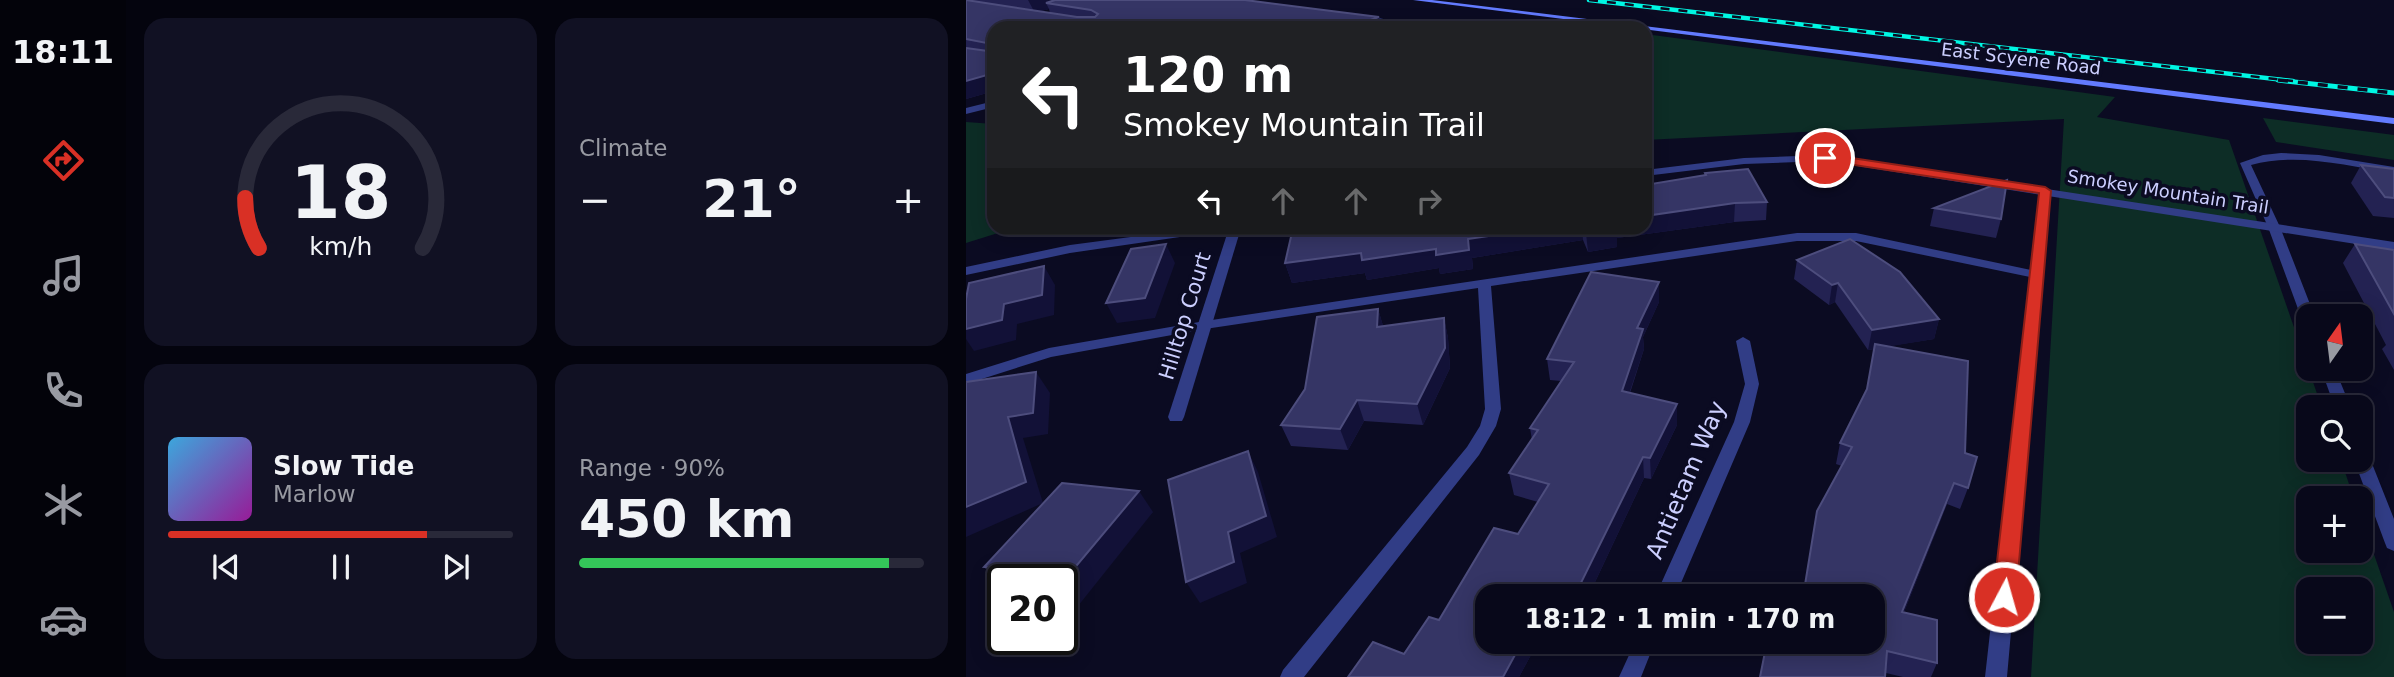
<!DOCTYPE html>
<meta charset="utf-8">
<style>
body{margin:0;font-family:"DejaVu Sans",sans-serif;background:#111123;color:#f1f3f6;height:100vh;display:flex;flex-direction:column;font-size:26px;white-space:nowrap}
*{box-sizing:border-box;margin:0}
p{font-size:23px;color:#989aa2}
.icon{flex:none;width:38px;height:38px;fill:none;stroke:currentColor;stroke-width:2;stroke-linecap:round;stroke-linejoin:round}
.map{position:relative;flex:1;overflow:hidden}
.details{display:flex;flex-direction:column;gap:18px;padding:18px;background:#04040e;width:840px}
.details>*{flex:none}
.guide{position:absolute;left:21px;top:21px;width:665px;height:214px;border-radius:21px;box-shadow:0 4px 18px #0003,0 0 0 2px #292939;background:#202124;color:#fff;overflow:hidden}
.needle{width:46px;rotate:14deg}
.controls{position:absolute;left:1330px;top:304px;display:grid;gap:14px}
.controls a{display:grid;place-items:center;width:77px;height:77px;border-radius:14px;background:#08081a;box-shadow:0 4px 18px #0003,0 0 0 2px #292939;font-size:35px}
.speed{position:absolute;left:21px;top:564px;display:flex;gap:14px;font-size:35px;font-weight:700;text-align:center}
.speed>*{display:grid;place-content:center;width:91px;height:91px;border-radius:50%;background:#08081a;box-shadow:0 4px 18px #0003,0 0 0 2px #292939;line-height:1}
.speed .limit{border:4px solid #111;border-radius:10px;background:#fff;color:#111}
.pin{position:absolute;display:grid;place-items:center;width:60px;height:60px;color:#fff;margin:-30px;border:4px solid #fff;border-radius:50%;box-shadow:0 2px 7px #0007}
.me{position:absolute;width:77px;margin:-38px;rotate:6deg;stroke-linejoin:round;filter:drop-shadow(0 0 5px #0008)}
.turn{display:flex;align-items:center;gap:24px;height:147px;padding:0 21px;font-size:32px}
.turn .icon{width:91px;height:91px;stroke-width:2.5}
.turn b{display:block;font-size:49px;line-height:60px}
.lanes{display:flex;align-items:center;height:66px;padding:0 21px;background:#0003;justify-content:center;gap:35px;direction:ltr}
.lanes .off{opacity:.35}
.big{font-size:52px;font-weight:600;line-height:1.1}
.details .widget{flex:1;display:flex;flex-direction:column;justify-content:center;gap:10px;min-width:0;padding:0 24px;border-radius:21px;background:#111123}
.details .dial{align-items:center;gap:0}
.dial svg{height:182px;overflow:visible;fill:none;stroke:#292939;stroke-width:7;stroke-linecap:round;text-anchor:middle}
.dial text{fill:#f1f3f6;stroke:none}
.song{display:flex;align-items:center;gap:21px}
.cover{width:84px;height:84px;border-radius:10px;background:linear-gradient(135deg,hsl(200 70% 55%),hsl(300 70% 35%))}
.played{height:7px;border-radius:4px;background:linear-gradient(90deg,#d93025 75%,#292939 75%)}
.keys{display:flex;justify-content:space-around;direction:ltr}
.heat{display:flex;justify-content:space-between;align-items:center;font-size:38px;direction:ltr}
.charge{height:10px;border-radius:5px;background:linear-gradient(90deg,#34c759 90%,#292939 0)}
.details .tiles{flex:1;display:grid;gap:18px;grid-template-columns:repeat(2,1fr)}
.trip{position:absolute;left:509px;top:584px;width:410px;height:70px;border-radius:21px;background:#08081a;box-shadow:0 4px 18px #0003,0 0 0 2px #292939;font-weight:600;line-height:70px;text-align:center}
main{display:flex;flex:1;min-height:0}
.dock{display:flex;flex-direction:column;width:126px;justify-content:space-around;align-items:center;background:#03030a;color:#989aa2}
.dock .icon{width:49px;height:49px}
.dock .selected{color:#d93025}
.dock b{font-size:32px;color:#f1f3f6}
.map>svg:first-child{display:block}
.green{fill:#0d2d26;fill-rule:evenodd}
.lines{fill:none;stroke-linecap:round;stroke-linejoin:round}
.lane{fill:#313d86;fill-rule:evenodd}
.street{fill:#313d86;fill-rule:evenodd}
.secondary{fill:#637bff;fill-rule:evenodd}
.rail-far1-casing{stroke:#00f7e3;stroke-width:4.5}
.rail-casing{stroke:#00f7e3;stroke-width:5}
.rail-far1{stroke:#0b0b22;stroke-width:2.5;stroke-dasharray:9;stroke-linecap:butt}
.rail{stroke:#0b0b22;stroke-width:3.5;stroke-dasharray:10;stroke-linecap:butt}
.wall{fill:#232252;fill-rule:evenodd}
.shaded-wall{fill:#121137}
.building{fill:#353565;stroke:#4d4d7d;stroke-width:2}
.route{fill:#d93025;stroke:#8d1f18;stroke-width:2}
.labels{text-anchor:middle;stroke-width:7;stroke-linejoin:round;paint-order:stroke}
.far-street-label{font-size:18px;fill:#cccfff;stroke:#0b0b22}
.street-label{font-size:21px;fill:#cccfff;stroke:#0b0b22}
.near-street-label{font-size:24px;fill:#cccfff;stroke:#0b0b22}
</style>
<main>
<nav class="dock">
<b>18:11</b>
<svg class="icon selected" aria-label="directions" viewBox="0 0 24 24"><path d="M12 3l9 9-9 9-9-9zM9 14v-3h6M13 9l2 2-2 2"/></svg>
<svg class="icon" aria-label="music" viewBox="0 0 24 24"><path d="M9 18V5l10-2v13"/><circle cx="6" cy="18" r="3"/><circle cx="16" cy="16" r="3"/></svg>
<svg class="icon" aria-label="phone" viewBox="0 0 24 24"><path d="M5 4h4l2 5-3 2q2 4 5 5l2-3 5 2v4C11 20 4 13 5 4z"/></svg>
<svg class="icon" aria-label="climate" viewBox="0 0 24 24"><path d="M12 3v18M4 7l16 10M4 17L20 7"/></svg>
<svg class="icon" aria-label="car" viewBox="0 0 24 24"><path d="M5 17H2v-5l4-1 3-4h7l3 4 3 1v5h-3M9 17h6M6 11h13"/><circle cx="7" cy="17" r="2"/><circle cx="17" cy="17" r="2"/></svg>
</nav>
<section class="details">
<div class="tiles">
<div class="widget dial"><svg viewBox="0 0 100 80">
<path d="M14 69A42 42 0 1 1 86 69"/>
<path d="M14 69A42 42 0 0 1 8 47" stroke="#d93025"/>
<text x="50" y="56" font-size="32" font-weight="700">18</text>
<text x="50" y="72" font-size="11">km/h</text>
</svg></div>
<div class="widget"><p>Climate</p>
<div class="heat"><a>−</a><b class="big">21°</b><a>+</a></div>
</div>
<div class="widget">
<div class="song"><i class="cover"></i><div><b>Slow Tide</b><p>Marlow</p></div></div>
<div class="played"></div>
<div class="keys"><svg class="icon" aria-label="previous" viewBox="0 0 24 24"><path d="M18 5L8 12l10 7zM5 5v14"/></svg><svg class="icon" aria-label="pause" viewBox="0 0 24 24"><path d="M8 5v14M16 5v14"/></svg><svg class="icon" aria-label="next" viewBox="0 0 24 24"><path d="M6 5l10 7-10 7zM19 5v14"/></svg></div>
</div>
<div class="widget"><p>Range · 90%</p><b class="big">450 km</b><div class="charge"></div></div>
</div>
</section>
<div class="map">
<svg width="1428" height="677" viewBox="0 0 1428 677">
<rect width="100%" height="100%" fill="#0b0b22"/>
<g class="green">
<path d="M679 34 1149 97 1131 117 1263 140 1356 408H1342V460H1375L1388 499H1342V551H1395V517L1428 612V677H1065L1098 119 679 140ZM1342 590H1395V642H1342Z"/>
<polygon points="1297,118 1428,135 1428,160 1310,142"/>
<polygon points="0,122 28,124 28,228 48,228 0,243"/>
</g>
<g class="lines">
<g class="lane">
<polygon points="394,14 450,26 454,28 440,28 392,17"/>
<path d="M1315 153 1353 155 1428 167V173C1381 166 1332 152 1285 165L1314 227 1349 317H1342V321L1335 317 1302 227 1274 163 1297 155Z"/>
<polygon points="1079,188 1084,191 1041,677 1019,677 1064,277 890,241 831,241 525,286 535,409 530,426 513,455 338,677 314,677 317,670 501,447 514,426 519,409 512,288 239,329 85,357 0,384 0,374 83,348 239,321 831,233 890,233 1065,270 1074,191"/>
<polygon points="1355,369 1369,369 1385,408 1369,408"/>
<polygon points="1395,450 1401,452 1403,456 1428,519 1428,551 1421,548 1419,543 1388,460 1395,460"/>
</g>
<g class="street">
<polygon points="28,101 28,107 0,114 0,108"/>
<polygon points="859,155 1428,242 1428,250 859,161 778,164 679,176 679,170 778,158"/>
<polygon points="233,228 261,228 255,231 104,253 0,275 0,267 104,245"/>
<polygon points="263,228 275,228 218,417 216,421 204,421 202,417"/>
<polygon points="777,337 784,341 793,384 784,422 709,597 689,597 768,422 779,384 770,341"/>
<polygon points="669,642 689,642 675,677 653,677"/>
</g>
<polygon class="secondary" points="447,0 466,0 1428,118 1428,124"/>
<g class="rail-far1-casing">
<polyline id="rail-far1" points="623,0 1327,81"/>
</g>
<g class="rail-casing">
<polyline id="rail" points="1312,80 1428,93"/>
</g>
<use href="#rail-far1" class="rail-far1"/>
<use href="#rail" class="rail"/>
</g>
<g class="wall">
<path d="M0 0H279L28 28V91L0 99ZM83 9 84 13 75 11Z"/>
<polygon points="1395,165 1428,169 1428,218 1407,216 1385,183"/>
<polygon points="739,173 801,202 800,220 768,222 651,238 651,247 622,252 617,240 506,258 507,269 474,274 473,268 401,280 399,273 326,283 319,263 332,228 679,228 739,176"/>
<polygon points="968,208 1035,219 1030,238 964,226"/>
<polygon points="1389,244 1428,250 1428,370 1416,349 1420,345 1377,263"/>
<polygon points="831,260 973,319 968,339 923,346 999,453 1002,488 994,509 981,504 938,612 971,663 965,677 937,677 920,673 876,466 870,464 874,443 901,391 909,349 902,350 869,302 863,305 828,279"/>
<polygon points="693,282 693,302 677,337 678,349 664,393 711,425 685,479 678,478 622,597 522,597 572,642 553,677 382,677 438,654 473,620 552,534 572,502 548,495 543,473 566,440 564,428 595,381 584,380 581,359"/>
<polygon points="412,309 417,326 478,318 482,338 484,368 457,425 398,421 382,450 325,446 315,425"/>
<polygon points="187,512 96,579 37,579 37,587 18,567"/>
<polygon points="37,596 37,619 26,608"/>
<polygon points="577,642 600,642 597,648"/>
</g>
<g class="shaded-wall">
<polygon points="62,0 109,0 80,3 83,9 69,13"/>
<polygon points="413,17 416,28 382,28"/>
<polygon points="28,73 28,91 0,99 0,81"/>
<polygon points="769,203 768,222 651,238 651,247 622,252 620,233 647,228 679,228 679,216"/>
<polygon points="577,228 616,228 617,240 506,258 507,269 474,274 473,268 401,280 399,273 326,283 319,263 502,239"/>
<polygon points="200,244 209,263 189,318 151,323 140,303"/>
<polygon points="78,266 89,285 88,315 51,324 50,340 8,351 0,339 0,329"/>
<polygon points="693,282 693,302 677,337 678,349 657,412 656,391 671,328"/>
<polygon points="872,283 869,302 863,305 866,285"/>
<polygon points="412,309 418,329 411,327"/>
<polygon points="478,318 482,338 484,368 457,425 451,404"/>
<polygon points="973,319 968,339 902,350 906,330"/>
<polygon points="70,372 84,393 82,434 57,438 77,503 0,537 0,507 42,417"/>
<polygon points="391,400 398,421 382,450 374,429"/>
<polygon points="711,404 711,425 685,479 684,458"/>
<polygon points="282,451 292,472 311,537 274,553 281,583 234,603 220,582 262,532"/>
<polygon points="677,457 678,478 622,597 608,597"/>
<polygon points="988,483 981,504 930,632 936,612"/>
<polygon points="173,491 187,512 96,626 96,583"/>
<polygon points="556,642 572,642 553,677 537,677"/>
</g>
<g class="building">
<polygon points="0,0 111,17 129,17 132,14 125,10 80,3 89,0 279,0 413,17 382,28 28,28 28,73 0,81 0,48 22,51 21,43 0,39"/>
<polygon points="1395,165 1428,169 1428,198 1419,197"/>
<polygon points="782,169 801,202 769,203 679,216 679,185 740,175 739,173"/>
<polygon points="1041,180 1035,219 968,208"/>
<polygon points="327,228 577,228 502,239 503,250 470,255 470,249 396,260 395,253 319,263"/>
<polygon points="618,228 650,228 620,233"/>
<polygon points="884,239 934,272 973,319 906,330 872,283 866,285 831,260"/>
<polygon points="200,244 179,298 140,303 165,249"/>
<polygon points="1389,244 1428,250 1428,314"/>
<polygon points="78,266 76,295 38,304 36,320 0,329 0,299 3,283"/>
<polygon points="625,272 693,282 671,328 677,329 656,391 711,404 684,458 677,457 608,597 522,597 522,642 556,642 537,677 382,677 407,642 438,654 463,617 473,620 528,528 552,534 583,484 543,473 572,430 564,428 608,362 581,359"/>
<polygon points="412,309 411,327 478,318 479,348 451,404 391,400 374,429 315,425 339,389 351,317"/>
<polygon points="909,344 1002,361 999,453 1011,457 1002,488 988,483 936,612 971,620 971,663 921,651 919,677 794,677 801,642 828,649 829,642 906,642 906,597 837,597 851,511 886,447 874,443 901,389"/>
<polygon points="70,372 67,413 42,417 60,482 0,507 0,382"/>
<polygon points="282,451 300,516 262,532 268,562 220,582 202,480"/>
<polygon points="96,483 173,491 96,583 96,579 52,579 59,571 18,567"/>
<polygon points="37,596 37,609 26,608"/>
</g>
<polygon class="route" points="859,154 1079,187 1085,191 1050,597 1046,604 1038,606 1031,604 1027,597 1073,193 855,160 855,155"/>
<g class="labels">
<g class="far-street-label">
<text transform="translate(1055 59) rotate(7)" y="6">East Scyene Road</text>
<text transform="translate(1202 192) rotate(9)" y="6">Smokey Mountain Trail</text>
</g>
<g class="street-label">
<text transform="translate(219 316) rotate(-73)" y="7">Hilltop Court</text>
</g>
<g class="near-street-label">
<text transform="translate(720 480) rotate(-67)" y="8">Antietam Way</text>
</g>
</g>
</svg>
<div class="controls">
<a><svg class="needle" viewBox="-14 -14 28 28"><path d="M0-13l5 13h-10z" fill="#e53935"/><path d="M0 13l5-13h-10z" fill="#989aa2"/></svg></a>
<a><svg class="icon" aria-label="search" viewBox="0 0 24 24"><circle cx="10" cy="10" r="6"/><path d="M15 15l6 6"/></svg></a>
<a>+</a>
<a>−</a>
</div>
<div class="speed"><div class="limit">20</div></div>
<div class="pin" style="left:859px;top:158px;background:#d93025"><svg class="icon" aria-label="arrive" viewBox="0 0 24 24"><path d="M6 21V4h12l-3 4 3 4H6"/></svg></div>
<svg class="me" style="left:1038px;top:597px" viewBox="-20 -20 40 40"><circle r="17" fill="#d93025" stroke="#fff" stroke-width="3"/><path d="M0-11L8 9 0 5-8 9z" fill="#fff"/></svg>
<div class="trip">18:12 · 1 min · 170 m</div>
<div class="guide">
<div class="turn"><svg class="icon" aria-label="left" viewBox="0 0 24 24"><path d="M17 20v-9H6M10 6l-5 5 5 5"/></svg><div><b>120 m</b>Smokey Mountain Trail</div></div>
<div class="lanes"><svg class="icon" aria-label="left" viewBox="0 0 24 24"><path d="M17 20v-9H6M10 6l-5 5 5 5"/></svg><svg class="icon off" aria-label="ahead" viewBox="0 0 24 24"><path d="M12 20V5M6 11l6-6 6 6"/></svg><svg class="icon off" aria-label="ahead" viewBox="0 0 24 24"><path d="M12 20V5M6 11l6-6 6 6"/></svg><svg class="icon off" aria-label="right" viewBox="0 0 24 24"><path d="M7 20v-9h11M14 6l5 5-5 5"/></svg></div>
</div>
</div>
</main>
